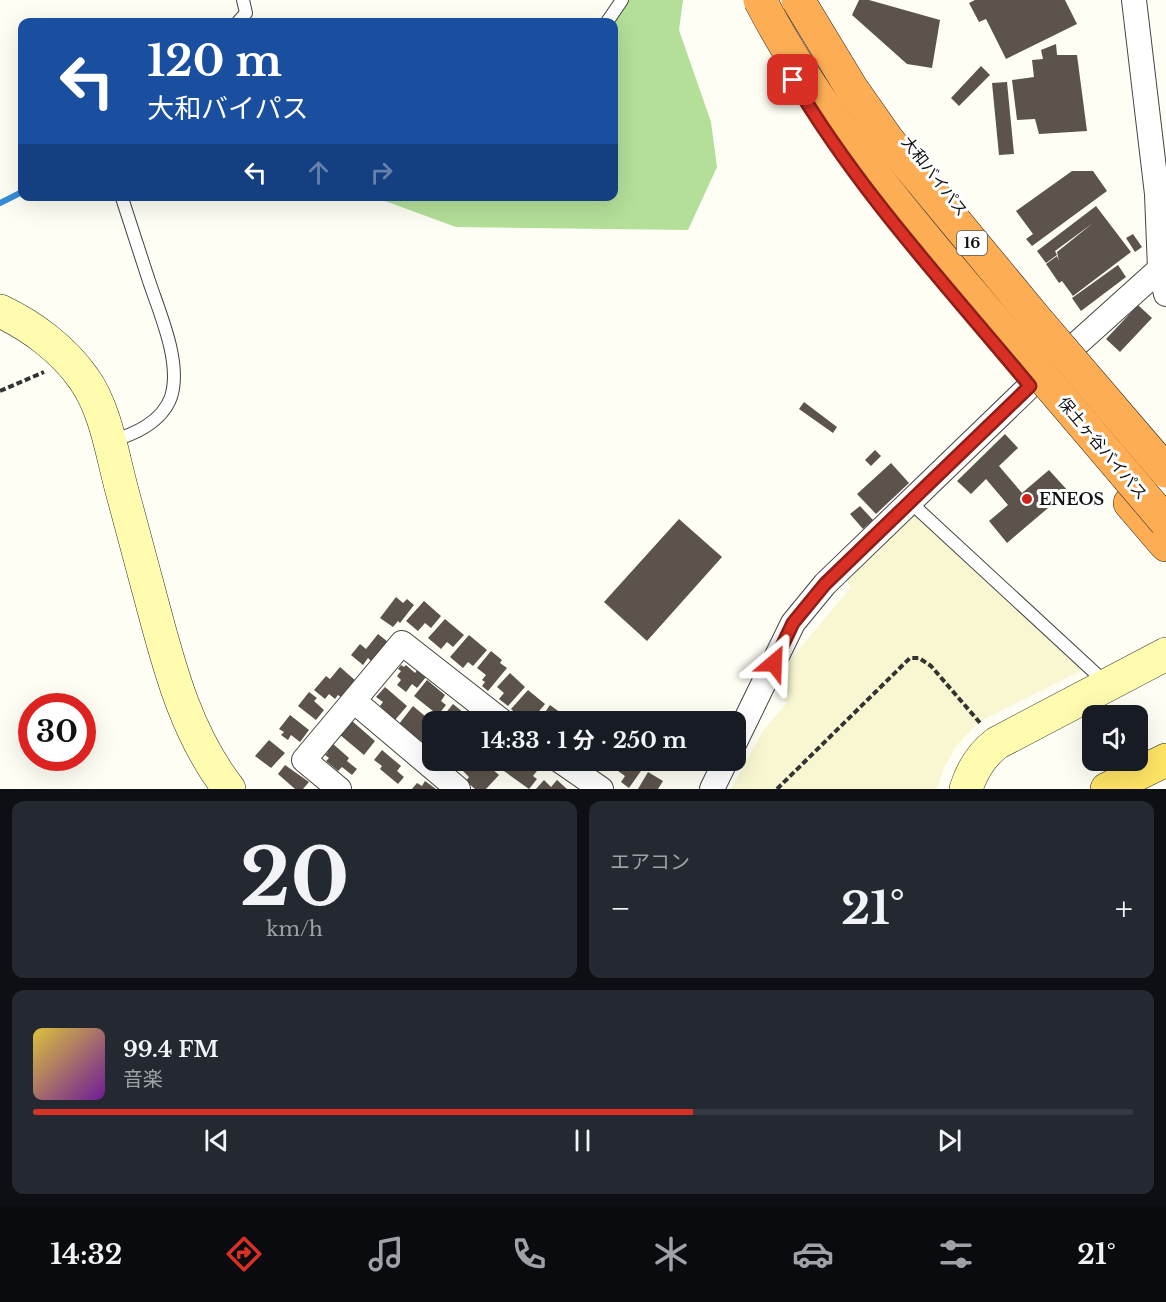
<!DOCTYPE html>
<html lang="ja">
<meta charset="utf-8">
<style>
body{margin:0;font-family:"Libre Baskerville","Noto Sans JP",serif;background:#242831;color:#f1f3f6;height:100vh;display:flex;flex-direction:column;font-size:22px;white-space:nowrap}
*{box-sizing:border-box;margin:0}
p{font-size:20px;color:#9ea1a6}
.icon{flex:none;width:33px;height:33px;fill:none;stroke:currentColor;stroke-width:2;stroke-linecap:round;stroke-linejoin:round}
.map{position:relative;height:789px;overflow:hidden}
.sheet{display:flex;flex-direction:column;gap:12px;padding:12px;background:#0d0f14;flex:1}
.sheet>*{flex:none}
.guide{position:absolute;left:18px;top:18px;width:600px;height:183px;border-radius:12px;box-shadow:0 6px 24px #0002;background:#1a4fa0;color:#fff;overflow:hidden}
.tools{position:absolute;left:1082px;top:705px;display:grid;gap:12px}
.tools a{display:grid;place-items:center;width:66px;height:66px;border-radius:12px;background:#171b24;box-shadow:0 6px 24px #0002;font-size:30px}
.speed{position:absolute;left:18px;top:693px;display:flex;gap:12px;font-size:30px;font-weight:700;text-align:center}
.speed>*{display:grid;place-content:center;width:78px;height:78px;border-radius:50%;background:#171b24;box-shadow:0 6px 24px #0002;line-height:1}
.speed .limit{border:9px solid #d22;background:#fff;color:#111}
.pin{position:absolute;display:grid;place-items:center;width:51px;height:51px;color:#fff;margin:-26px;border-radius:12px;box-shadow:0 3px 9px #0006}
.me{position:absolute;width:66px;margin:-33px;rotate:26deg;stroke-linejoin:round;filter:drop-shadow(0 0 4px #0008)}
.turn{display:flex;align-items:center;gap:21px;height:126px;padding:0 30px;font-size:27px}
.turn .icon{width:78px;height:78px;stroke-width:2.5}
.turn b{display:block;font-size:42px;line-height:51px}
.lanes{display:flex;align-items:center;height:57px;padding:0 30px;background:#0003;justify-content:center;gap:30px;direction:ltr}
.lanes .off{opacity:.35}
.big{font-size:45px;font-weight:700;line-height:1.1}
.sheet .tile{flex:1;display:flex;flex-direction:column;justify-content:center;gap:9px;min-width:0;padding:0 21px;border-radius:12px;background:#242831}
.sheet .dial{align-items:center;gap:0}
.dial b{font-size:78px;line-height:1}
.song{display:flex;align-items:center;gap:18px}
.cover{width:72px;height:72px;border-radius:9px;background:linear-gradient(135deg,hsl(50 70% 55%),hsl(280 70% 35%))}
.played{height:6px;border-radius:3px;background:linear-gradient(90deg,#d93025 60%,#363941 60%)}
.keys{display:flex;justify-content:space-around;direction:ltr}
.heat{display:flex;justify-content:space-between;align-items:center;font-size:33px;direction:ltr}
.sheet .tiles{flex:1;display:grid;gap:12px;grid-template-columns:1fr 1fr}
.tile:last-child{grid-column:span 2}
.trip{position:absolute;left:422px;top:711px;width:324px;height:60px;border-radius:12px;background:#171b24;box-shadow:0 6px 24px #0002;font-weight:700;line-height:60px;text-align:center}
.tabs{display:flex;height:96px;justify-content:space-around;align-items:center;background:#090b0e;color:#9ea1a6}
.tabs .icon{width:42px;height:42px}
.tabs .active{color:#d93025}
.tabs b{font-size:27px;color:#f1f3f6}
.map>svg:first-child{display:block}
.farmland{fill:#f8f7d2}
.forest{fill:#b3df99}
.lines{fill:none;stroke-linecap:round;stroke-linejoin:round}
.stream{stroke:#378cd7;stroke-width:6}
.building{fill:#5b534c}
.lane-casing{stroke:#444;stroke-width:14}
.street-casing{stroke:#444;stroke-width:26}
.secondary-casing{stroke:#333;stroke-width:34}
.primary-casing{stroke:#222;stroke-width:34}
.highway-casing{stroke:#222;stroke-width:34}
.path{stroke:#333;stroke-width:4;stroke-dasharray:6 3;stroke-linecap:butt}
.lane{stroke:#fff;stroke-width:12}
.street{stroke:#fff;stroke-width:24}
.secondary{stroke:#fffcb0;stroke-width:33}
.primary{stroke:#ffe465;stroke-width:33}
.highway{stroke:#fdae55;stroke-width:33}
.highway-bridge-casing{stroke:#222;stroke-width:34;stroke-linecap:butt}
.highway-bridge{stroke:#fdae55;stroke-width:33}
.route-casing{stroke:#8d1f18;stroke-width:15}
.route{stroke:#d93025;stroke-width:10}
.poi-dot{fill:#cc221e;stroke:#fff;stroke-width:2}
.labels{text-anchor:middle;stroke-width:6;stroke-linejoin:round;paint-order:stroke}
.shield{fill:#fff;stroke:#585858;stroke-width:1.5}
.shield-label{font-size:15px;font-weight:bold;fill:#111}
.street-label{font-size:16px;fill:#111;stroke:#fff}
.poi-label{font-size:16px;font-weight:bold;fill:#111;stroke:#fff;text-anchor:start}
</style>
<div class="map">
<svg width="1166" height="789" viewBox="0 0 1166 789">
<rect width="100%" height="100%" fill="#fffef5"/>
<polygon class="farmland" points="912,510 1083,670 979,722 957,745 944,768 937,789 731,789 764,729 787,703 779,696 790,660 851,587 846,580"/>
<polygon class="forest" points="620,0 683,0 679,30 711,122 717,167 688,230 456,227 374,197 614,196 614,22"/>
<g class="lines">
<polyline class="stream" points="0,203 22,192"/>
</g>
<g class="building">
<polygon points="859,0 869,0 940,20 932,68 907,64 852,15"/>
<polygon points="975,0 1065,0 1077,24 1006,59 986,19 979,22 969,3"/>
<polygon points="1056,44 1057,55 1077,55 1087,131 1039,134 1035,119 1017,120 1012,80 1034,77 1032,60 1043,59 1041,50"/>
<polygon points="981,66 990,75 959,106 951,98"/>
<polygon points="1007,82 1014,154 999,155 992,83"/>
<polygon points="1072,171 1093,171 1107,191 1032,246 1026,239 1033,234 1016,211"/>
<polygon points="1096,206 1131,252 1073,296 1062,281 1059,283 1046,264 1057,256 1059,261 1057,252 1093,223 1055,251 1057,255 1046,263 1037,251"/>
<polygon points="1133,234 1142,247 1135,252 1126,238"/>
<polygon points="1118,265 1126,277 1081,311 1072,298"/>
<polygon points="1138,305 1152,318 1120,352 1106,339"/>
<polygon points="804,402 837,427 833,433 799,409"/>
<polygon points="1005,434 1018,448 999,466 1022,493 1049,470 1068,491 1007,543 989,521 1008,505 986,479 971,494 957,481"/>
<polygon points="875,450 881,456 871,466 865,460"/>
<polygon points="891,463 909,483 876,514 857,494"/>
<polygon points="860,506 873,520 863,529 850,514"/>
<polygon points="679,519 722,557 647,641 604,602"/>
<polygon points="396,597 403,603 407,599 414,605 400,623 398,621 393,627 380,618"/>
<polygon points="424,601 441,616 431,628 425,623 418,631 406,621"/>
<polygon points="445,619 464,635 453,647 447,642 441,649 428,638"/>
<polygon points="378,634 388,642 372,662 368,658 363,665 351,655 360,644 366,649"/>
<polygon points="469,635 487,650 473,666 468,662 463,668 450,657"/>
<polygon points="491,651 502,660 500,663 507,668 488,691 482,686 485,682 482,680 486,675 477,668"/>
<polygon points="401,665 404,667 406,665 415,673 417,670 426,677 417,688 412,684 406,692 397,685 401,680 397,676 401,671 398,669"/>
<polygon points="340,667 356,681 342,698 338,695 335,699 329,694 325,699 314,690 326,676 330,679"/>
<polygon points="510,673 525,687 508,706 499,699 504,693 497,687"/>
<polygon points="427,680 445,695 441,701 446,705 438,715 414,696"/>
<polygon points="385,687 407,706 395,720 380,706 383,702 376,697"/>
<polygon points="528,690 545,704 535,716 531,712 523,720 511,709"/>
<polygon points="309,692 317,698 314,701 324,710 316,720 298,706"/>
<polygon points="453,704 475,722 440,720"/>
<polygon points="550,705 569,719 567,722 538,722"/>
<polygon points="413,706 432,722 432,734 424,744 399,724"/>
<polygon points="290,715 309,730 300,742 291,735 288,740 281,735 284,732 279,729"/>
<polygon points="352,721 375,741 364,755 339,734"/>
<polygon points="269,740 285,753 271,768 255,756"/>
<polygon points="332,743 349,758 347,761 357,769 352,775 342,767 338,771 326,761 329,758 325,755 328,752 326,750"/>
<polygon points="382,750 401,766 397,771 404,777 398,784 380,769 382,766 374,760"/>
<polygon points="467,760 482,760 499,775 486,789 475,789 466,781 469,777 463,771 468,766 465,763"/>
<polygon points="512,760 533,760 540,767 533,776 537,779 529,789 504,771"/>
<polygon points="617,760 631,760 643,768 629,788 621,782 625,776 618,771 623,764"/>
<polygon points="285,765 309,782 303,789 295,789 278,774"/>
<polygon points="648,772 663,781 658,789 638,789"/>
<polygon points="544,780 551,787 557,780 567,789 536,789"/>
<polygon points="425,781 436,789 412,789 417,783 422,786"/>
</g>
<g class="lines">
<g class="lane-casing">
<g id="lane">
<polyline points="238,22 246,13 243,0"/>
<polyline points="607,22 622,0"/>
<path d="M110 441C134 435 162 422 171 397 182 363 160 314 149 281 140 254 131 226 122 198L124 196"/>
<polyline points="910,502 1106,683"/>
</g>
</g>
<g class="street-casing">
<g id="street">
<polyline points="1134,0 1157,194 1160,269 1166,294"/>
<polyline points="354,701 458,789"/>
<polyline points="735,742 793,623 825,584 1030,386 1160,269"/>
<polyline points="559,760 601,789"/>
<polyline points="339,789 304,760 402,643 503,722"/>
<polyline points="712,789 726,760"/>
</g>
</g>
<g class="secondary-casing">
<g id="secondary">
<path d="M0 311C32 326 64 350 84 379 105 408 112 453 121 487 132 528 143 569 154 610 171 674 188 736 229 789"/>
<path d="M966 789C972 770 981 755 997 743L1166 654"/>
</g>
</g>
<g class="primary-casing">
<polyline id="primary" points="1107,789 1166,760"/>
</g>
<g class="highway-casing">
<polyline id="highway" points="1130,503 1166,545"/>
</g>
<g class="path">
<polyline points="0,391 44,372"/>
<polyline points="777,789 910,658 919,658 931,666 981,724"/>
</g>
<use href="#lane" class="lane"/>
<use href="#street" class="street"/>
<use href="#secondary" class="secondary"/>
<use href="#primary" class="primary"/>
<use href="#highway" class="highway"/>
<g class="highway-bridge-casing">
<g id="highway-bridge">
<path d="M760 0C818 111 897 206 978 301 1041 375 1103 449 1166 522"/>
<polyline points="798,0 852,89 887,139 1035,318 1166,471"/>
</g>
</g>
<use href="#highway-bridge" class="highway-bridge"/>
</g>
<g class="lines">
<g class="route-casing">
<path id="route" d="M774 663 793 623 825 584 1030 386C948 287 859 192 793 80"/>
</g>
<use href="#route" class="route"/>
</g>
<circle class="poi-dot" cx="1027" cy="499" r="6"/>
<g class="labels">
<rect class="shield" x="957" y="231" width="30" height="24" rx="4.5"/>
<g class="shield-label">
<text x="972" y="248">16</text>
</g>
<g class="street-label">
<text transform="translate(935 176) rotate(52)" y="6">大和バイパス</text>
<text transform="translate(1103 448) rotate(50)" y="6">保土ヶ谷バイパス</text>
</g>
<g class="poi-label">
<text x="1039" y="505">ENEOS</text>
</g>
</g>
</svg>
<div class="tools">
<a><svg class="icon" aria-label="sound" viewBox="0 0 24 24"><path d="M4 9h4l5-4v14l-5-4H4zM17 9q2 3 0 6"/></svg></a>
</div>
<div class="speed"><div class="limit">30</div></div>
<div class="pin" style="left:793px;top:80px;background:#d93025"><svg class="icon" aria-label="arrive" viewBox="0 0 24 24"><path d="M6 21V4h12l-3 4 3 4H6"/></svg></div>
<svg class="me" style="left:774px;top:663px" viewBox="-20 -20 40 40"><path d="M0-17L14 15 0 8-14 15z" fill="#d93025" stroke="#fff" stroke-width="4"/></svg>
<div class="trip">14:33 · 1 分 · 250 m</div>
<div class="guide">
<div class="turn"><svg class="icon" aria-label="left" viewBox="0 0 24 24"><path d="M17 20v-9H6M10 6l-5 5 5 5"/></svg><div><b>120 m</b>大和バイパス</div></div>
<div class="lanes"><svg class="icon" aria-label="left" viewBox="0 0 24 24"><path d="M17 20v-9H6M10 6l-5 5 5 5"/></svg><svg class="icon off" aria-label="ahead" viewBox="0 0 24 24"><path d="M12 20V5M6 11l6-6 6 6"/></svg><svg class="icon off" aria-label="right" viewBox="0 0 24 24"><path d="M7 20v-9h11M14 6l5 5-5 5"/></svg></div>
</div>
</div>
<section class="sheet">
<div class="tiles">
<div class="tile dial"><b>20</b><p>km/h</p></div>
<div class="tile"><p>エアコン</p>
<div class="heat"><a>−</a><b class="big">21°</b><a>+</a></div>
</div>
<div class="tile">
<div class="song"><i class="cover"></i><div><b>99.4 FM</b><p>音楽</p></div></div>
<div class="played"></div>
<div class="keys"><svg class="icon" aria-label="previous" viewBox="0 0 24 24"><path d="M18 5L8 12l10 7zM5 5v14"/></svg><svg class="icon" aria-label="pause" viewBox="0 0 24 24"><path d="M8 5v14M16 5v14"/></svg><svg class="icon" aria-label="next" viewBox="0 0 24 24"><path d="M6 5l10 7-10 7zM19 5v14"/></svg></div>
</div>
</div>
</section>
<nav class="tabs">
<b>14:32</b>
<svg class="icon active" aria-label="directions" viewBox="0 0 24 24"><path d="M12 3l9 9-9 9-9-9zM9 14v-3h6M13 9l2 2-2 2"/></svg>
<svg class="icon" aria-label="music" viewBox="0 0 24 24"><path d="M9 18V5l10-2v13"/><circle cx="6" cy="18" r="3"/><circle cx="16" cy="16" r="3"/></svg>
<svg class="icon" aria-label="phone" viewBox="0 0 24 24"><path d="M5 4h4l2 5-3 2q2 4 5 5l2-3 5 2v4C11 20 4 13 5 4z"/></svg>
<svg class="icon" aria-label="climate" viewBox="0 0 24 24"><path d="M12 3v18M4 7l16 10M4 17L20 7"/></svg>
<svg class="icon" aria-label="car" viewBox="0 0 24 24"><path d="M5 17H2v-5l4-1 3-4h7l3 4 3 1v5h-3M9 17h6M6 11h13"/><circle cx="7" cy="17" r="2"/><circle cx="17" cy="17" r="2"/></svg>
<svg class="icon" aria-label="filters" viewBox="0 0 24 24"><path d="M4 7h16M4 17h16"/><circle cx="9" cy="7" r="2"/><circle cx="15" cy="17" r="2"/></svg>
<b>21°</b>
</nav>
